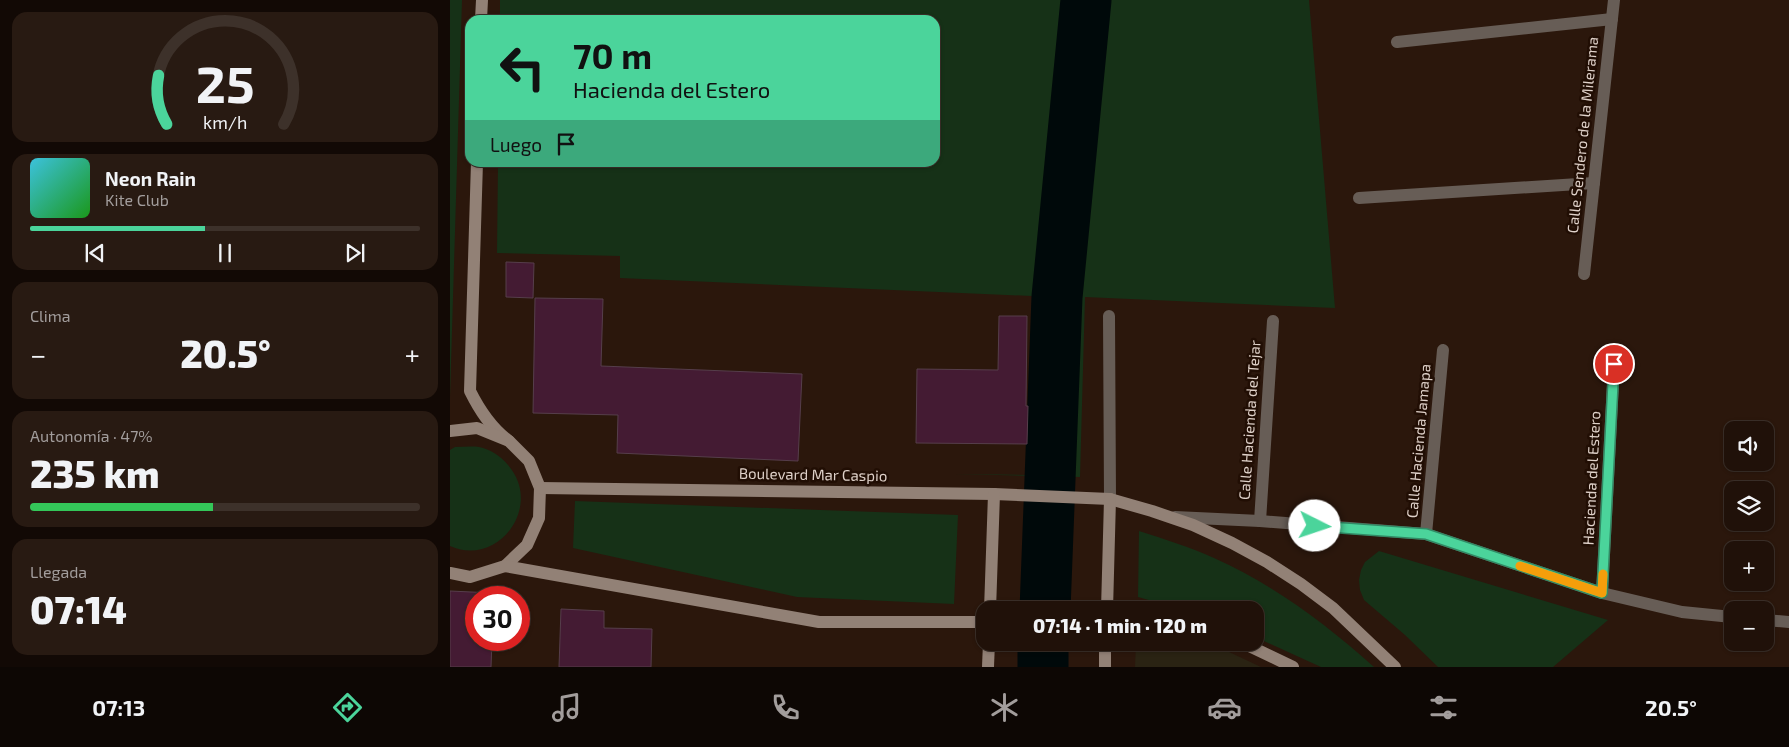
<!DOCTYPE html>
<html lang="es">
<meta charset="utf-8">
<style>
body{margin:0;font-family:"Exo 2",sans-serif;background:#281a12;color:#f1f3f6;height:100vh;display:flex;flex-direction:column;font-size:19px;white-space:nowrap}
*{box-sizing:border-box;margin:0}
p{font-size:16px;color:#a29d9c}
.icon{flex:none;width:28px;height:28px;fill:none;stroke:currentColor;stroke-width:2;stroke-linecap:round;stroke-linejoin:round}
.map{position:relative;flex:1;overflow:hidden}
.side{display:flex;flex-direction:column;gap:12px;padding:12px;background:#120905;width:450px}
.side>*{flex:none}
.hud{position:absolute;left:15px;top:15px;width:475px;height:152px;border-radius:15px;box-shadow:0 1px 4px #0004,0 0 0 1px #3d312a;background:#4bd49b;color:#111;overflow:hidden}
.tools{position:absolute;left:1274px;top:421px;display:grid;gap:10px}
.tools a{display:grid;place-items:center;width:50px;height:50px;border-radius:10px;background:#201109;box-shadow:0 1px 4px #0004,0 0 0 1px #3d312a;font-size:25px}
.speed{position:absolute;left:15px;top:586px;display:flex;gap:10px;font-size:25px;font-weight:700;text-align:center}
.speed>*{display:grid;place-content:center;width:65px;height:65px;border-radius:50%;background:#201109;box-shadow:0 1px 4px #0004,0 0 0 1px #3d312a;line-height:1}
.speed .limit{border:8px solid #d22;background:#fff;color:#111}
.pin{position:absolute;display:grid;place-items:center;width:42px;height:42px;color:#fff;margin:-21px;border:2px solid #fff;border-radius:50%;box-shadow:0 1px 5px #0007}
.me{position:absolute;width:55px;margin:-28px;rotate:94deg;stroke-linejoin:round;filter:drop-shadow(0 0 4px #0008)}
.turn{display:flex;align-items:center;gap:18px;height:105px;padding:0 25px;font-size:22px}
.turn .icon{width:65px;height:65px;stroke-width:2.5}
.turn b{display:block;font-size:35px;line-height:42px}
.then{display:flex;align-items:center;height:48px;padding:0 25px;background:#0003;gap:10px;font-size:19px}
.big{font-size:38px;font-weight:800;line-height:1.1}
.side .widget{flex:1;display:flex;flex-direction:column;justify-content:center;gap:8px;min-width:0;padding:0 18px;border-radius:15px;background:#281a12}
.side .dial{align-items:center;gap:0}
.dial svg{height:130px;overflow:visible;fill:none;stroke:#3d312a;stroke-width:7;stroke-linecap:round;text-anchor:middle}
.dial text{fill:#f1f3f6;stroke:none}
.song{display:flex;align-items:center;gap:15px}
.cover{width:60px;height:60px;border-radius:8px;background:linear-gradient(135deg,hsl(190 70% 55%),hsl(120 70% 35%))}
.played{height:5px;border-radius:2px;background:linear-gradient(90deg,#4bd49b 45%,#3d312a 45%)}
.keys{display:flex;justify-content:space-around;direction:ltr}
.heat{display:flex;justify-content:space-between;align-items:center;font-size:28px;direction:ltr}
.charge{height:8px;border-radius:4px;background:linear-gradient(90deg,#34c759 47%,#3d312a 0)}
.trip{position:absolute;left:526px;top:601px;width:288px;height:50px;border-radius:15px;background:#201109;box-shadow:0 1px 4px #0004,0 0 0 1px #3d312a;font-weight:800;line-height:50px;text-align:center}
.dock{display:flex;height:80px;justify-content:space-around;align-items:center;background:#0d0704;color:#a29d9c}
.dock .icon{width:35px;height:35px}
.dock .selected{color:#4bd49b}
.dock b{font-size:22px;color:#f1f3f6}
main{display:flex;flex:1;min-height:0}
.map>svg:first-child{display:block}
.education{fill:#2a2313}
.green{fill:#163117}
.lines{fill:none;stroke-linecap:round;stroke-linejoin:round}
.river{stroke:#00090a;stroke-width:51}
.building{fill:#441b33;stroke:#563e4b}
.street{stroke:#675d56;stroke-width:12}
.secondary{stroke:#928176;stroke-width:12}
.route-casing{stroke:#318a65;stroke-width:12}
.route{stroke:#4bd49b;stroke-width:9}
.slow{stroke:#f59e0b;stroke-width:9}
.labels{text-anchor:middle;stroke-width:5;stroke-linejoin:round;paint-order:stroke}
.street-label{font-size:15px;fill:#dfd1c9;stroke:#210e04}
</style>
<main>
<section class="side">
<div class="widget dial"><svg viewBox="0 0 100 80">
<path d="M14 69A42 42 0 1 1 86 69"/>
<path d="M14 69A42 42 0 0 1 9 39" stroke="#4bd49b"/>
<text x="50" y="56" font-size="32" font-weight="700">25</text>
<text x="50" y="72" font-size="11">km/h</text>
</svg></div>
<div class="widget">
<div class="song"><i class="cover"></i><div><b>Neon Rain</b><p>Kite Club</p></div></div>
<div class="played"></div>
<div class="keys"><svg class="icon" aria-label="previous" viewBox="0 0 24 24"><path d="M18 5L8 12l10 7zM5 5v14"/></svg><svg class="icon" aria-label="pause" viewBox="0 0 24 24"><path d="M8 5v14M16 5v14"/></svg><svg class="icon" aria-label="next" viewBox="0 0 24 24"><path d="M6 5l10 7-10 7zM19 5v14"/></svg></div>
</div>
<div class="widget"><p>Clima</p>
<div class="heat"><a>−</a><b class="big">20.5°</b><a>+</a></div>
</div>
<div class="widget"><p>Autonomía · 47%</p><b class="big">235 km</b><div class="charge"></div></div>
<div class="widget"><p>Llegada</p><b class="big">07:14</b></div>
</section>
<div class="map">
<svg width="1339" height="667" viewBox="0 0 1339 667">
<rect width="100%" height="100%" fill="#2b170c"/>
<polygon class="education" points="731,643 777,651 811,667 685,667 686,643"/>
<g class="green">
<polygon points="0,0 12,0 0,397"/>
<polygon points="50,0 859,0 885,308 635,297 630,477 504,474 579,475 582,296 170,278 170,256 47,253 48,163 485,162 485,20 50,20"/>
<path d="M5 447C13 447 22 446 29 447 40 449 51 456 58 465 94 506 48 568 0 546V450Z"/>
<polygon points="125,501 508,515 504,604 347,597 123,548"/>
<path d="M689 531C714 539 740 547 764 558 824 585 875 623 924 667H871L805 637V610H734L688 597Z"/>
<polygon points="929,551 1158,620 1103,667 988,667 955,635 914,600 910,590 909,580 911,570 915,562"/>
</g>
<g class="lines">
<g class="river">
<polyline points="595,610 607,297 636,0"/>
<polyline points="593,667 593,642"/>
</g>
</g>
<g class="building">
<polygon points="56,262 84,263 83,298 56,297"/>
<polygon points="85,298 153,299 151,366 352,374 348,461 167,453 168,415 83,413"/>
<polygon points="549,316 577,316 576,406 578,406 577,444 466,443 467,369 548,370"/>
<polygon points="0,591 43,593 43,598 26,598 26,640 42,640 41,667 0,667"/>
<polygon points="111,609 154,611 154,628 202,629 201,667 109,667"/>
</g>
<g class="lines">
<g class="street">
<polyline points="947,42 1162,19"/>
<polyline points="909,198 1144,183"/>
<polyline points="1134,274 1164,0"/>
<polyline points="659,316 660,499"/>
<polyline points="725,517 810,521 976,534 1152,593 1232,612 1282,617"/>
<polyline points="810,521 823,321"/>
<polyline points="976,534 993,350"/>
<polyline points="1152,593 1164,364"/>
<polyline points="1315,620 1339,622"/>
</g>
<g class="secondary">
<polyline points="31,20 32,0"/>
<path d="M27 162 20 391C30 411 41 428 59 441"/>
<polyline points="0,431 27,428 59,441 79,461 90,488 89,518 77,545 55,566 20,577 0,573"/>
<polyline points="90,488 544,494 660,499 702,511 743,525 782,543 817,562 851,584 883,608 945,667"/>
<polyline points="55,566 369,622 535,622"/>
<polyline points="540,610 544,494"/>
<polyline points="657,610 660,499"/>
<polyline points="791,642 843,667"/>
<polyline points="538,667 539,642"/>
<polyline points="655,667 655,642"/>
</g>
</g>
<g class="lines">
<g class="route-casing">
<polyline id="route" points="865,526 976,534 1152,593 1164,364"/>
</g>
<use href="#route" class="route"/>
<polyline class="slow" points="1070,566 1152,593 1153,574"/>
</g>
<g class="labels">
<g class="street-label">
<text transform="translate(1133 135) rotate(-84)" y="5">Calle Sendero de la Milerama</text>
<text transform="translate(800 420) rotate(-86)" y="5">Calle Hacienda del Tejar</text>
<text transform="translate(969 441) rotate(-85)" y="5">Calle Hacienda Jamapa</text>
<text transform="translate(363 475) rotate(1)" y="5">Boulevard Mar Caspio</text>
<text transform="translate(1142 478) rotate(-87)" y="5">Hacienda del Estero</text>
</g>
</g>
</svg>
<div class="tools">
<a><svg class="icon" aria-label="sound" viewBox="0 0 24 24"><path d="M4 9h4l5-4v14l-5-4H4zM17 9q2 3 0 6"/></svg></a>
<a><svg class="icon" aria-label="layers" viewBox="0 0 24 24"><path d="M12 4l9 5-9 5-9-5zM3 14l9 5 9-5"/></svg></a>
<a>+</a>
<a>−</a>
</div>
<div class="speed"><div class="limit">30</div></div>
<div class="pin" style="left:1164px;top:364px;background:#d93025"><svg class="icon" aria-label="arrive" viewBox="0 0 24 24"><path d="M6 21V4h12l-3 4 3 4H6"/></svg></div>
<svg class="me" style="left:865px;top:526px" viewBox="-20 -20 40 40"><circle r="19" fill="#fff"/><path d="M0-13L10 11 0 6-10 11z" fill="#4bd49b"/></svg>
<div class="trip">07:14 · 1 min · 120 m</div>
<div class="hud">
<div class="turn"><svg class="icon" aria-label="left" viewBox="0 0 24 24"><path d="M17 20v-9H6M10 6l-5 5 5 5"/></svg><div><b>70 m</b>Hacienda del Estero</div></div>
<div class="then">Luego<svg class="icon" aria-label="arrive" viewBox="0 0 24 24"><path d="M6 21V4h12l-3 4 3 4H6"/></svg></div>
</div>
</div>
</main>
<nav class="dock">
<b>07:13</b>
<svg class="icon selected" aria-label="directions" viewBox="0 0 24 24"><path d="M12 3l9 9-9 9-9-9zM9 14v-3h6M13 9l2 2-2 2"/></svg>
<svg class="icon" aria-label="music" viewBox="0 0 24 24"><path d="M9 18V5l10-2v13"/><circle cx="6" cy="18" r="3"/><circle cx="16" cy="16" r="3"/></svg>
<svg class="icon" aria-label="phone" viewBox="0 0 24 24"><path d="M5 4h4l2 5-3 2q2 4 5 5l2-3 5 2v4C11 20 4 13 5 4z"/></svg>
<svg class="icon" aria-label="climate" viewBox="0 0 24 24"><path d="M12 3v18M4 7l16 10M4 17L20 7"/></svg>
<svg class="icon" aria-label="car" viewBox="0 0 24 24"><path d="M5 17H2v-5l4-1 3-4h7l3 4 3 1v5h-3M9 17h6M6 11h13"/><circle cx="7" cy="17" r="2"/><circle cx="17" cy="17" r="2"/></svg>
<svg class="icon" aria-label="filters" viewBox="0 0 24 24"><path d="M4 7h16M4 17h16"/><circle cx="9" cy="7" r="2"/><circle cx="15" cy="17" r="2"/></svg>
<b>20.5°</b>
</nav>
